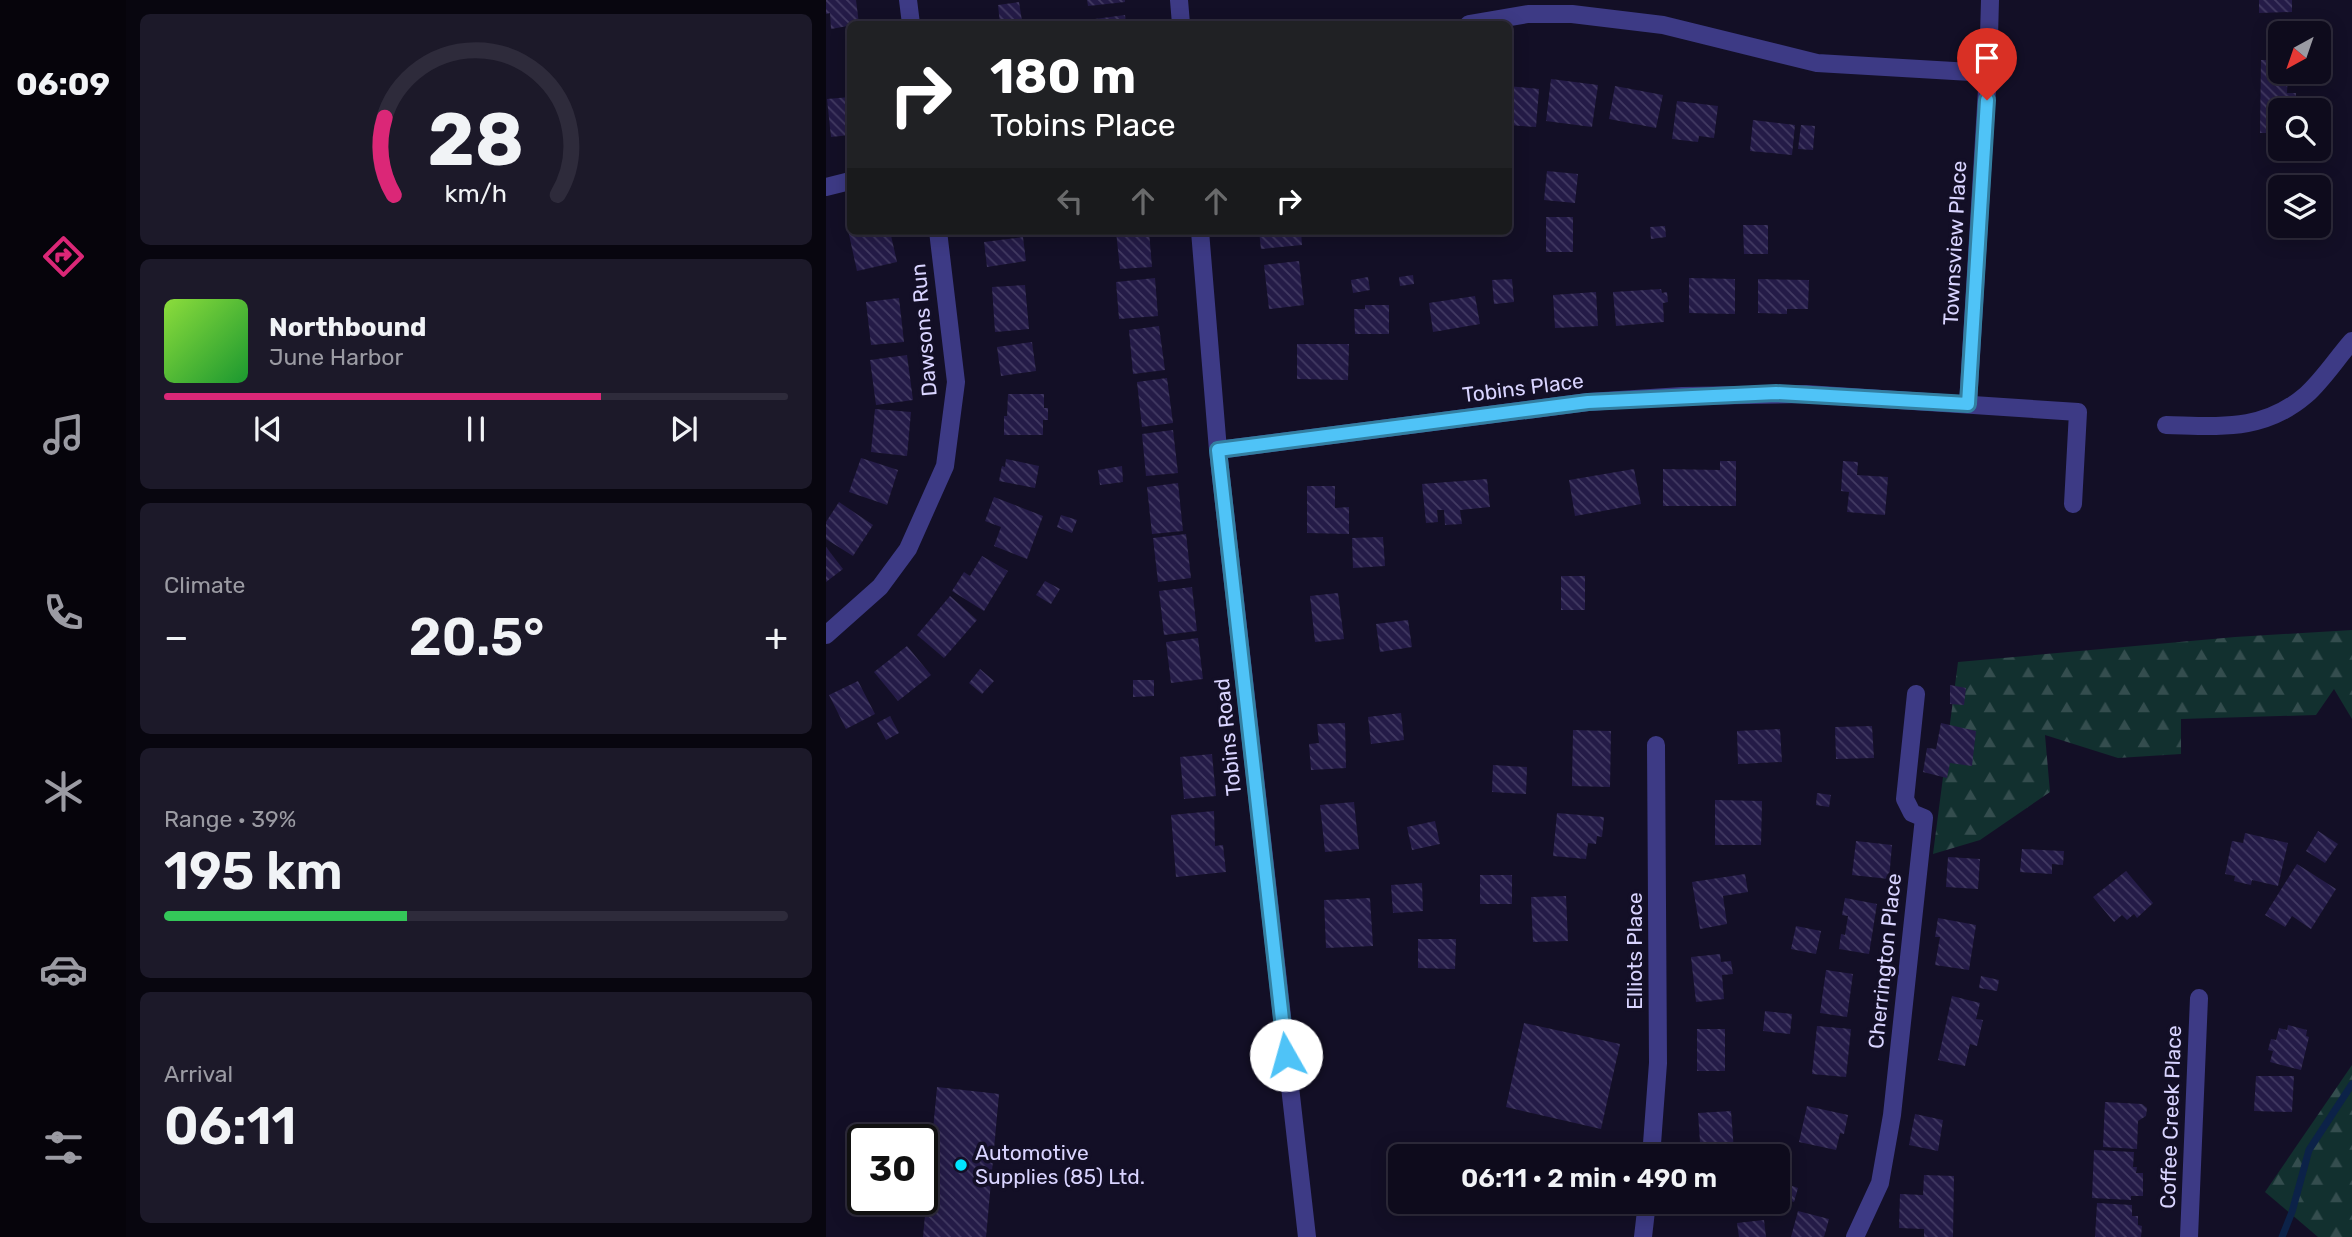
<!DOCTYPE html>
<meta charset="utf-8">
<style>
body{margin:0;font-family:Rubik,sans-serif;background:#1c1929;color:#f1f3f6;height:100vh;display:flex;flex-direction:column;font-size:26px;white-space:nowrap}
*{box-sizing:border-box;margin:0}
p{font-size:23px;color:#9b9ba3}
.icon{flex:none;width:38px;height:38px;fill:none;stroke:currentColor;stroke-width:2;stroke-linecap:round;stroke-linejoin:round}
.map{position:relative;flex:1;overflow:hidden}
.details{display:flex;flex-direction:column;gap:14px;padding:14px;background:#08060f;width:700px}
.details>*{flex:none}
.hud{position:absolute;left:21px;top:21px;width:665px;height:214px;border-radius:10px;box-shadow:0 4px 18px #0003,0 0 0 2px #2e2b3b;background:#202124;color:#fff;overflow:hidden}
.needle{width:46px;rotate:220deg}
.tools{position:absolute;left:1442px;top:21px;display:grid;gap:14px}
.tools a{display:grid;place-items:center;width:63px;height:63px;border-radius:10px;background:#0e0b1c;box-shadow:0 4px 18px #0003,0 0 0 2px #2e2b3b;font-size:35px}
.speed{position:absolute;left:21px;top:1124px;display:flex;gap:14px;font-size:35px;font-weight:700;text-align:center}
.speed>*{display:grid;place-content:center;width:91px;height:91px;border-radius:50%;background:#0e0b1c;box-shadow:0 4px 18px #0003,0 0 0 2px #2e2b3b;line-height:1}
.speed .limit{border:4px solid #111;border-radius:10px;background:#fff;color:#111}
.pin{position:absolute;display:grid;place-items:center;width:60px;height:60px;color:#fff;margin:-72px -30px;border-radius:50% 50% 50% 0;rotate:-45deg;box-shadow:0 0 7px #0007}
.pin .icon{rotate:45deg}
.me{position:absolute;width:77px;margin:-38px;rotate:353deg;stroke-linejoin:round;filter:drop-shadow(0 0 5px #0008)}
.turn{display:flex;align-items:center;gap:24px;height:147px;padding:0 28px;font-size:32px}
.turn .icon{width:91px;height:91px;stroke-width:2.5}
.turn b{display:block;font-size:49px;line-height:60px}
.lanes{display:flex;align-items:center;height:66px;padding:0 28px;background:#0003;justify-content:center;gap:35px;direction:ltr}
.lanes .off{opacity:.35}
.big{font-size:52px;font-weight:600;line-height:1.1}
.details .widget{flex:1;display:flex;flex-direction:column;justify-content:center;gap:10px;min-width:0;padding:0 24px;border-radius:10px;background:#1c1929}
.details .dial{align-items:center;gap:0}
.dial svg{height:182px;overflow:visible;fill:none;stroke:#2e2b3b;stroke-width:7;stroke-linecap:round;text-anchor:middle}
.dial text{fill:#f1f3f6;stroke:none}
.song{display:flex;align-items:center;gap:21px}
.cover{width:84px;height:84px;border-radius:10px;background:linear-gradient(135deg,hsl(90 70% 55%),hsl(130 70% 35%))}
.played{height:7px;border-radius:4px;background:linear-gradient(90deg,#db2777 70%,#2e2b3b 70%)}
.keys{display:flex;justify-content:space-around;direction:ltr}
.heat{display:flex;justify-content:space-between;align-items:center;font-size:38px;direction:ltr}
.charge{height:10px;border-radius:5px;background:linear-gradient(90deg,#34c759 39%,#2e2b3b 0)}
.trip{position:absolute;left:562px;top:1144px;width:402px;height:70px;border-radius:10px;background:#0e0b1c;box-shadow:0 4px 18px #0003,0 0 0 2px #2e2b3b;font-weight:600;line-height:70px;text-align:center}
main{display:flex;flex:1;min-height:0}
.tabs{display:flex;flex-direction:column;width:126px;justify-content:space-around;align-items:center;background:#06040b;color:#9b9ba3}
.tabs .icon{width:49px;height:49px}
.tabs .selected{color:#db2777}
.tabs b{font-size:32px;color:#f1f3f6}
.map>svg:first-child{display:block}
.forest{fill:url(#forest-firs)}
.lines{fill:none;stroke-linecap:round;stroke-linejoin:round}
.stream{stroke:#0c2248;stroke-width:7}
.building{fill:url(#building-back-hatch)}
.service{stroke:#3d3a85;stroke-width:14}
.minor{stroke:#3d3a85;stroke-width:18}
.route-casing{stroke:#337fa1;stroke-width:18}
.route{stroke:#4fc3f7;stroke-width:12}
.poi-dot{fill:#00e5ff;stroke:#130f26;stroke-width:2.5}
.labels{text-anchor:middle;stroke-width:7;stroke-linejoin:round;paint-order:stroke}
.street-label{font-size:21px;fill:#d9d4ff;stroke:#130f26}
.poi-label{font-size:21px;fill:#d9d4ff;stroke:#130f26;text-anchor:start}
</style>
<main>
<nav class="tabs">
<b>06:09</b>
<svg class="icon selected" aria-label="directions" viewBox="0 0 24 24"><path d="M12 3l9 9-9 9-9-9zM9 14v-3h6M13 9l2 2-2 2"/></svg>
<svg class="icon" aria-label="music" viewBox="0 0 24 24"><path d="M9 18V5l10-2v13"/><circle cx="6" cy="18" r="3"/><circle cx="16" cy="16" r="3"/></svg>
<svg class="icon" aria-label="phone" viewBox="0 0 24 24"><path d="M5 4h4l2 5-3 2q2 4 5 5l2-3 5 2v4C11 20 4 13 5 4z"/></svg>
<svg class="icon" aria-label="climate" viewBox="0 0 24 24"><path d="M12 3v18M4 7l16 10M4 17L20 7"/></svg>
<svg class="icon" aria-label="car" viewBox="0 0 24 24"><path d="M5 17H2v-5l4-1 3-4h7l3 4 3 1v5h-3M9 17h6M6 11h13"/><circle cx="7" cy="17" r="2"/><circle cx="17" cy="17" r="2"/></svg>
<svg class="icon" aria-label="filters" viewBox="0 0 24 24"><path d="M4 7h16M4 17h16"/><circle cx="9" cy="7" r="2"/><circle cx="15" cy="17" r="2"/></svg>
</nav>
<section class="details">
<div class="widget dial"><svg viewBox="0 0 100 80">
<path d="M14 69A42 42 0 1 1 86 69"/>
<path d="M14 69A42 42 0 0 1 10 35" stroke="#db2777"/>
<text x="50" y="56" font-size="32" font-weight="700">28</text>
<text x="50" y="72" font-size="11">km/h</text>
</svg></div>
<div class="widget">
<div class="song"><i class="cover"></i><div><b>Northbound</b><p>June Harbor</p></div></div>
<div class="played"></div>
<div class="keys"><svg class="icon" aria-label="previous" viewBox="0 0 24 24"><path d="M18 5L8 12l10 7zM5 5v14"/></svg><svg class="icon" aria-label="pause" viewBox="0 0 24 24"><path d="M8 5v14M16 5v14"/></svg><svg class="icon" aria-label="next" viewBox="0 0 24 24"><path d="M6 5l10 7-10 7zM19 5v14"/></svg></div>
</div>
<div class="widget"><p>Climate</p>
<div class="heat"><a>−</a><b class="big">20.5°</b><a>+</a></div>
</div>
<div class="widget"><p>Range · 39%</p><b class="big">195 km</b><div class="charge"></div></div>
<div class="widget"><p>Arrival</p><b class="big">06:11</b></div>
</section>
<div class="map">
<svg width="1526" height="1237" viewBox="0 0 1526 1237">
<defs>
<pattern id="forest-firs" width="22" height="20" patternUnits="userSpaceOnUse" patternTransform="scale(1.75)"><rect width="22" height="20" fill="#12302f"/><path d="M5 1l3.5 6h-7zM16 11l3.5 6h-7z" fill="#344d4e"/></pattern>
<pattern id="building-back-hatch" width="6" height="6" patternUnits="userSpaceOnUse" patternTransform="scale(1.75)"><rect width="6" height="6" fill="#241b47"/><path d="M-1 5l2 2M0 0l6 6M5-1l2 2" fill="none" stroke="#433b63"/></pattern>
</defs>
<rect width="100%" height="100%" fill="#130f26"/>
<g class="forest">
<polygon points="1526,630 1526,719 1508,689 1490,715 1355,719 1355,754 1292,758 1219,735 1224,792 1154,840 1107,854 1132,662 1409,637"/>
<polygon points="1526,1065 1526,1237 1492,1237 1439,1192"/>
</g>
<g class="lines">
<polyline class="stream" points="1456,1237 1466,1212 1483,1150 1526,1084"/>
</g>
<g class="building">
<polygon points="0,0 30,0 33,24 5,29 4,13 0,14"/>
<polygon points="261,0 299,0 299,2 262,6"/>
<polygon points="1433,0 1466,0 1466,12 1433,13"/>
<polygon points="193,2 196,21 174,24 172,5"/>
<polygon points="299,15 300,24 269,24 269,19"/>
<polygon points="1435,60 1454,60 1454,72 1462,72 1461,93 1470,93 1469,110 1454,110 1454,133 1434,133"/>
<polygon points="725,79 772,85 766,127 720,121"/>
<polygon points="682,86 713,89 710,127 682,125"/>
<polygon points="789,86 837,95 830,128 783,119"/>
<polygon points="24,97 24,135 5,137 1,99"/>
<polygon points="851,101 892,106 888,138 873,136 872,142 846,139"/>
<polygon points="927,120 969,125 966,155 924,151"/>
<polygon points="975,125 989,126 987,150 972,149"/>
<polygon points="721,171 752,174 749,203 718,200"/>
<rect x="720" y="217" width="27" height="35"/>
<polygon points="917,225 942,225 942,254 918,254"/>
<polygon points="839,226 840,237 825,239 824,227"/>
<polygon points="24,229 64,231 71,262 31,271 22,230"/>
<polygon points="290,231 323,231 326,267 294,269"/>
<polygon points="433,231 475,231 476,245 435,249"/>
<polygon points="197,237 200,261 161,267 158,242"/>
<polygon points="473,261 478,305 443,309 438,265"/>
<polygon points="587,275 588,284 574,286 573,277"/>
<polygon points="542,277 544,290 527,293 525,280"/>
<polygon points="329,278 332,316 293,319 290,282"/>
<polygon points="863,278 909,279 909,314 863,313"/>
<polygon points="686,279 688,302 668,304 666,280"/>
<polygon points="932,279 983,280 982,309 961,309 961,314 932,313"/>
<polygon points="199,285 203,329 169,332 166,287"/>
<polygon points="835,289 836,293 841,292 842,302 837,303 838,322 790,326 787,292"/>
<polygon points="770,292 772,326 729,328 727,295"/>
<polygon points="649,296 654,324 607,332 603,303"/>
<polygon points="73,298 78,342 45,345 40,302"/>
<polygon points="539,305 563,305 563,334 529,334 528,309 539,309"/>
<polygon points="333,326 339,370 307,374 303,330"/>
<polygon points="206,342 210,371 175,376 171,347"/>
<polygon points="471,344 523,344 522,380 471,379"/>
<polygon points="81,355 87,400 50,405 44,360"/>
<polygon points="341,378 347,423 316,427 311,382"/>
<polygon points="182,394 218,394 218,408 222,408 222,420 217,420 217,435 178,435 178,416 181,416"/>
<polygon points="49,409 85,412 81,456 45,452"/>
<polygon points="347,430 352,473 320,476 316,434"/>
<polygon points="35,458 72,470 61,505 23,492"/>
<polygon points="180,459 213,466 209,488 173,481 176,466 179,467"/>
<polygon points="894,461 910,461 910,506 837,506 837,469 894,470"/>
<polygon points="1017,461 1032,462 1031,475 1062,477 1059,515 1021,512 1023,492 1015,491"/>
<polygon points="296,466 297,482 274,485 272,470"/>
<polygon points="808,469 815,504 749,516 743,480"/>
<polygon points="661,479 664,507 634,510 636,524 619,525 618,510 611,510 612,522 600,523 596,484"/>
<polygon points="352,483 357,531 326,534 321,487"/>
<polygon points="481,486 509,486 509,508 523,507 523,534 481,533"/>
<polygon points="168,497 217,516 201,559 168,546 175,527 159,521"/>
<polygon points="13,502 47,525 27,556 0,539 0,522"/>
<polygon points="235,515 251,520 246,533 231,527"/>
<polygon points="360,534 365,578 332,582 327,538"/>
<polygon points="557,537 559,566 527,568 526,538"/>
<polygon points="0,547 17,569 0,582"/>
<polygon points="156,556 182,571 158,611 126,591 138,572 144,576"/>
<rect x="735" y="576" width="24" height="34"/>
<polygon points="219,581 234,589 225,604 210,595"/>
<polygon points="366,587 371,631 338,635 333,591"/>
<polygon points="512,593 518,639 489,642 484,596"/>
<polygon points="124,596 151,620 118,658 91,635"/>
<polygon points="582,620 586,647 554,652 550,624"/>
<polygon points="372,638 377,679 345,683 340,642"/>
<polygon points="81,646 105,675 72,701 48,672"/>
<polygon points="154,669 168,681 156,694 143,683"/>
<polygon points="307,680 328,680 328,696 307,697"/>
<polygon points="32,681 49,714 20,729 3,695"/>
<polygon points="1124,685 1140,688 1138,705 1124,704"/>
<polygon points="575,713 578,740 545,744 542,717"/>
<polygon points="64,716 73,733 60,740 51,723"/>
<polygon points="519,723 520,768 485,770 483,744 493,743 491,724"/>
<polygon points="1115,723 1150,731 1146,766 1124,763 1121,778 1097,772 1101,748 1110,749"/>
<polygon points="1046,726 1048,758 1010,759 1009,727"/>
<polygon points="954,729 956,762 912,764 911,731"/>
<polygon points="747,730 785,731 784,787 746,786"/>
<polygon points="386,754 390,796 358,799 354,757"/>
<polygon points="667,765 701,767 700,794 666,792"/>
<polygon points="991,793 1005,795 1003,807 990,805"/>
<polygon points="889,800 936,801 935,845 889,845"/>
<polygon points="528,802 533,849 499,852 494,805"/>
<polygon points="388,811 389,846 397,845 400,872 350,877 345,815"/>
<polygon points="731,813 778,817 776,837 771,836 770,844 762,843 760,859 727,856"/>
<polygon points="609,821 614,844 586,850 581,827"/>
<polygon points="1492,831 1512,844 1499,863 1480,851"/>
<polygon points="1419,833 1462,843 1452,886 1426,880 1425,885 1408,881 1409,876 1399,874 1406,841 1417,843"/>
<polygon points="1030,841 1066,845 1063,879 1026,875"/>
<polygon points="1196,849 1238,851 1237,865 1226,864 1226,874 1194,872"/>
<polygon points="1122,857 1154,859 1152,889 1120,887"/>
<polygon points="1471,864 1510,889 1485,929 1466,916 1459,927 1439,915"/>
<polygon points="1300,871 1327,903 1311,918 1308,914 1301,920 1296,915 1288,922 1267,897"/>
<polygon points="919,874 922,892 897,896 901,924 874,929 866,882"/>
<rect x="654" y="875" width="32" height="29"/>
<polygon points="596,883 597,911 567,913 565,885"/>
<polygon points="740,896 742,941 707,942 705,897"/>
<polygon points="544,898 547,946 500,948 498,900"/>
<polygon points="1019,898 1051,904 1043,954 1013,949 1015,934 1019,935 1022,916 1016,915"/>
<polygon points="1112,918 1150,925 1143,970 1109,965 1114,937 1109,937"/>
<polygon points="970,926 995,931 990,954 965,949"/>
<polygon points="592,939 630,939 629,969 592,968"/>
<polygon points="894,954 895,962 905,961 907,974 896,975 898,999 870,1002 865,957"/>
<polygon points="1000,970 1027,974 1021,1017 994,1013"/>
<polygon points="1155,976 1173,980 1171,991 1153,988"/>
<polygon points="1126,996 1154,1003 1150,1019 1157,1020 1151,1046 1144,1044 1139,1066 1112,1060"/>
<polygon points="939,1011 966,1014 964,1034 937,1031"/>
<polygon points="698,1023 794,1044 775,1129 680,1107"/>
<polygon points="1462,1025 1481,1030 1480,1036 1483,1037 1475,1070 1444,1062 1447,1051 1442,1050 1445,1039 1450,1040 1453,1028 1461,1030"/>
<polygon points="991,1026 1025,1029 1020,1077 986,1074"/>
<rect x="871" y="1029" width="28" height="42"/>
<polygon points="1430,1076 1468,1076 1466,1112 1428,1111"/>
<polygon points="111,1087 173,1094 160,1237 97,1237"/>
<polygon points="1279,1102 1316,1104 1321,1108 1320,1116 1312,1121 1311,1149 1277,1147"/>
<polygon points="981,1106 1022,1115 1018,1134 1014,1133 1010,1150 973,1142"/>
<polygon points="905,1111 908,1151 899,1151 899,1157 875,1157 872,1113"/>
<polygon points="1089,1114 1117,1120 1112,1151 1083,1145"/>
<polygon points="1268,1150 1308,1152 1307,1167 1311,1167 1310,1173 1317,1173 1317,1196 1305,1196 1305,1200 1266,1198"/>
<polygon points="1098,1175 1128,1176 1127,1237 1098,1237 1098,1229 1073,1228 1074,1194 1097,1195"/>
<polygon points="952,1181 972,1188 968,1202 952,1197"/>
<polygon points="906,1202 934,1202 936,1207 908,1212"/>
<polygon points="1271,1203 1306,1205 1306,1216 1312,1216 1312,1225 1316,1226 1315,1237 1269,1237"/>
<polygon points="972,1211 1003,1219 998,1237 965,1237"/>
<polygon points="938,1220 940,1237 913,1237 911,1223"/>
</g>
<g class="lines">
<polyline class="service" points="662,1149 698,1157"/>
<g class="minor">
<polyline points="82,0 85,24"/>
<polyline points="353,0 355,24"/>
<polyline points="643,24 702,14 746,14 837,25 991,63 1162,73"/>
<polyline points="0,187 24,181"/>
<polyline points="374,231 392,450 481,1237"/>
<polyline points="1142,404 1162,73 1164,0"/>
<path d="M1340 425C1393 426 1437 432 1480 395 1497 380 1511 358 1526 341"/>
<polyline points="392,450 762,402 856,396 980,394 1252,412 1247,504"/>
<polyline points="0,635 54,587 82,549 119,466 130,382 112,231"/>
<polyline points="825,1157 832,1063 830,745"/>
<polyline points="817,1237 821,1202"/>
<polyline points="1029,1237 1054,1183 1066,1115 1098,818 1086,813 1079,799 1090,694"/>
<polyline points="1363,1237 1373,998"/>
</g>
</g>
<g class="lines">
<g class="route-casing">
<polyline id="route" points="460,1055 392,450 762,402 950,393 1142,404 1161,100"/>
</g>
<use href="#route" class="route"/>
</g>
<circle class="poi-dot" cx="135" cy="1165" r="7"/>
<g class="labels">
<g class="street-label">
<text transform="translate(1129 243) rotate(-87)" y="7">Townsview Place</text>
<text transform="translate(98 330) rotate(-95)" y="7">Dawsons Run</text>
<text transform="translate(697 388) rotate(-7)" y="7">Tobins Place</text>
<text transform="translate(402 737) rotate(-96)" y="7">Tobins Road</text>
<text transform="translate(809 951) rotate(-90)" y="7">Elliots Place</text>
<text transform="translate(1059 961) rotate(-84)" y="7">Cherrington Place</text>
<text transform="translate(1345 1117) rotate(-88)" y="7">Coffee Creek Place</text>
</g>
<g class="poi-label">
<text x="149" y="1160">Automotive<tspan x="149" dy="24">Supplies (85) Ltd.</tspan></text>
</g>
</g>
</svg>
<div class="tools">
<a><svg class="needle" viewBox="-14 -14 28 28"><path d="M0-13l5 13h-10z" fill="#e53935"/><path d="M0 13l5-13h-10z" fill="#9b9ba3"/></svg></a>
<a><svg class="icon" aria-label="search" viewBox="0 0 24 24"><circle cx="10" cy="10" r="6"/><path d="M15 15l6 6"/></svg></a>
<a><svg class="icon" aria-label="layers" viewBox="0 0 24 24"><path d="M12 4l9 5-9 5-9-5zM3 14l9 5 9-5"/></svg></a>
</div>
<div class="speed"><div class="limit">30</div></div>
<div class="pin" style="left:1161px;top:100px;background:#d93025"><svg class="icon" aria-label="arrive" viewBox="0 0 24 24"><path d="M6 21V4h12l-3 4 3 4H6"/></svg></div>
<svg class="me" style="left:460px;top:1055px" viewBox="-20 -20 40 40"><circle r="19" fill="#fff"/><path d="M0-13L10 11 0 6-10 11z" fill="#4fc3f7"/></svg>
<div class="trip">06:11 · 2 min · 490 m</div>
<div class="hud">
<div class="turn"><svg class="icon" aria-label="right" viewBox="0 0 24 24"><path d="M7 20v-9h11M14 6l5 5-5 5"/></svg><div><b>180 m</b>Tobins Place</div></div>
<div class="lanes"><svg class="icon off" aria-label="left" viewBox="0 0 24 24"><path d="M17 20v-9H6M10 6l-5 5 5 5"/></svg><svg class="icon off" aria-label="ahead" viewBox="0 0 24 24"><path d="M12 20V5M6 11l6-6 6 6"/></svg><svg class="icon off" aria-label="ahead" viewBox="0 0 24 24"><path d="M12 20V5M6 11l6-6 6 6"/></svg><svg class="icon" aria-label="right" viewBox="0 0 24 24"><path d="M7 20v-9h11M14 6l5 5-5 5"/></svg></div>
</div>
</div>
</main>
